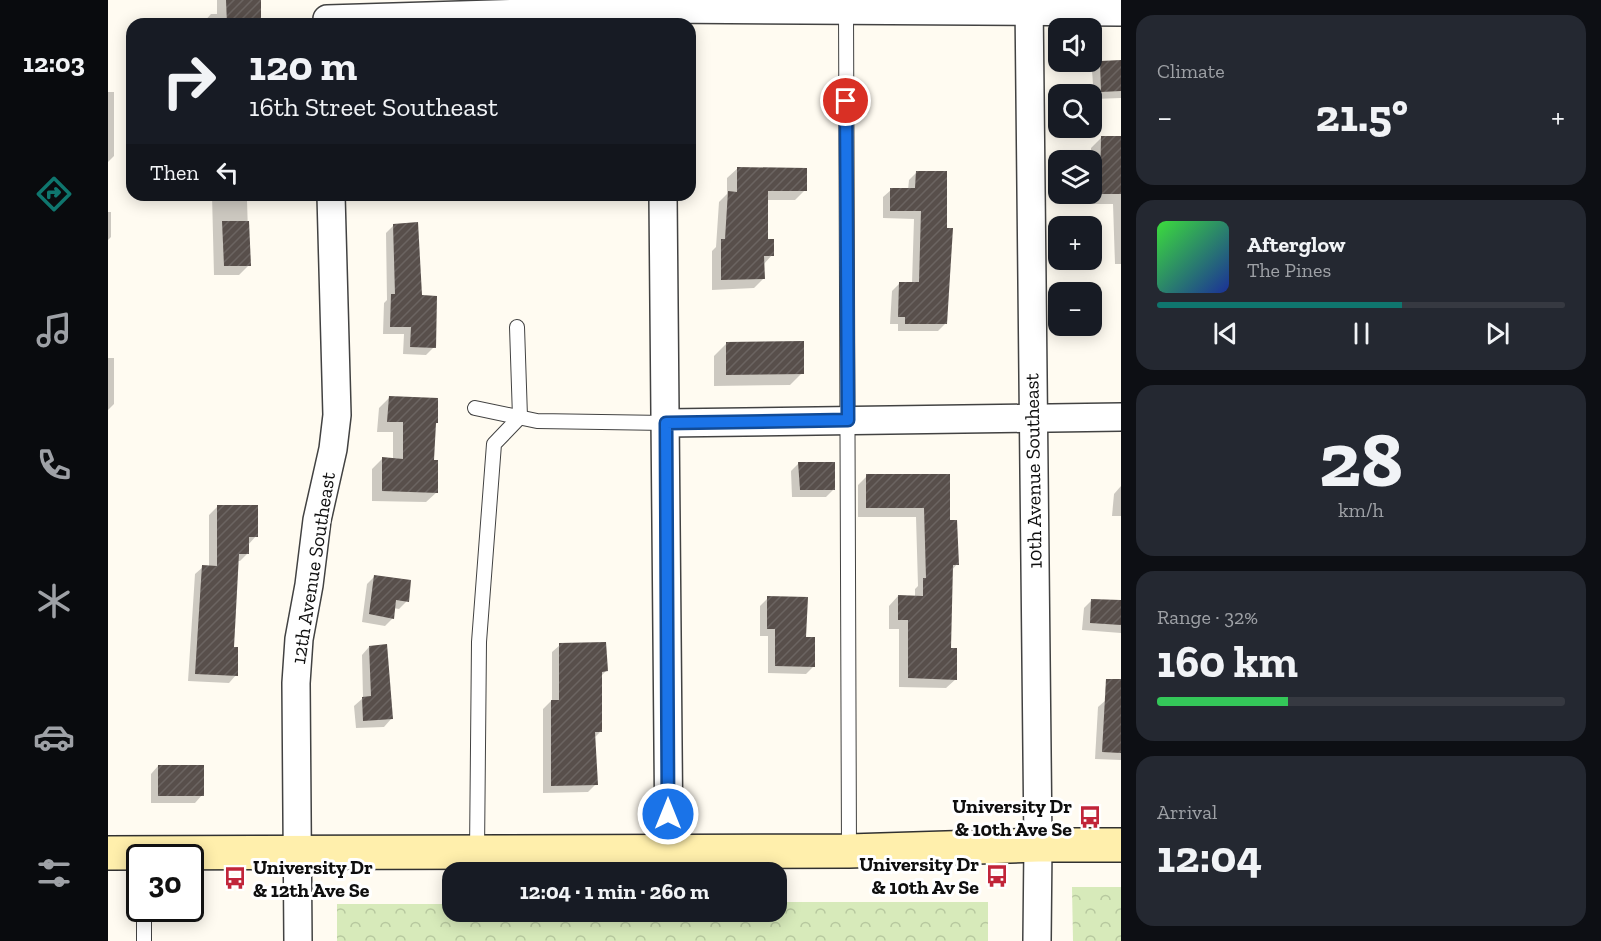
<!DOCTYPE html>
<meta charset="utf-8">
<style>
body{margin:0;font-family:"Zilla Slab",serif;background:#242831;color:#f1f3f6;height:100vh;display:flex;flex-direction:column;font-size:22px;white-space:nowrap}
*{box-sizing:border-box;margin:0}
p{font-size:20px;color:#9ea1a6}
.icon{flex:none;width:33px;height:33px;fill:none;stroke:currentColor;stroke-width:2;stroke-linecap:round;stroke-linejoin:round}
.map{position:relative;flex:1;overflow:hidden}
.details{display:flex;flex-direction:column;gap:15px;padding:15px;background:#0d0f14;width:480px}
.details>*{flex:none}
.top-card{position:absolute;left:18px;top:18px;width:570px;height:183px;border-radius:18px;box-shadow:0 3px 15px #0003;background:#171b24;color:#f1f3f6;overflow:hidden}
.buttons{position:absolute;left:940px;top:18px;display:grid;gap:12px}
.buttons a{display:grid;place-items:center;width:54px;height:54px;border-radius:12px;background:#171b24;box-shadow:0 3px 15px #0003;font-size:30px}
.speed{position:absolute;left:18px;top:844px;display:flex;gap:12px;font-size:30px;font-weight:700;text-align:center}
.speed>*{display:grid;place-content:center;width:78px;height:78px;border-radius:50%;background:#171b24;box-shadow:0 3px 15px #0003;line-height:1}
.speed .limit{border:3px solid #111;border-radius:9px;background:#fff;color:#111}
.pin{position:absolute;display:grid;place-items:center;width:51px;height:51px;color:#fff;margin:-26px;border:3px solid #fff;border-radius:50%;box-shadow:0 2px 6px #0007}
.me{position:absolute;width:66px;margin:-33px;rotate:0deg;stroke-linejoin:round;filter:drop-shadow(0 0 4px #0008)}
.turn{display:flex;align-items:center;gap:21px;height:126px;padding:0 24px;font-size:27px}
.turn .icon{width:78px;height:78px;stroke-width:2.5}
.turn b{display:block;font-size:42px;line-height:51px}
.then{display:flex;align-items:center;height:57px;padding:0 24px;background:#0003;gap:12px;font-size:22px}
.big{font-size:45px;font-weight:800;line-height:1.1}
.details .widget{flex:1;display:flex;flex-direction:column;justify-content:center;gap:9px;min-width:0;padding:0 21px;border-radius:18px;background:#242831}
.details .dial{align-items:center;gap:0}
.dial b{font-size:78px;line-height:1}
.song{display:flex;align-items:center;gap:18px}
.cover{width:72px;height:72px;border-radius:9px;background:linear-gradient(135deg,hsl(120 70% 55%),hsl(230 70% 35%))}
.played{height:6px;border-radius:3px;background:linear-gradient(90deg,#0f766e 60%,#363941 60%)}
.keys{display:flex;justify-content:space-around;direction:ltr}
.heat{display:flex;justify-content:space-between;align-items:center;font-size:33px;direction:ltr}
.charge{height:9px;border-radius:4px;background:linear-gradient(90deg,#34c759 32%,#363941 0)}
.trip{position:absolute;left:334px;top:862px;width:345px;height:60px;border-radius:18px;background:#171b24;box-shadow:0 3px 15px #0003;font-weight:800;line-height:60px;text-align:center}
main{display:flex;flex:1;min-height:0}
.tabs{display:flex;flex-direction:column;width:108px;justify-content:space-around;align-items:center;background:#090b0e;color:#9ea1a6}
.tabs .icon{width:42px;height:42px}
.tabs .selected{color:#0f766e}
.tabs b{font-size:27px;color:#f1f3f6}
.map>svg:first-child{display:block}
.park{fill:url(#park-crowns)}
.shadow{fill:#0003}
.building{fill:url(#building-hatch)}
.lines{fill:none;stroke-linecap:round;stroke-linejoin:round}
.lane-casing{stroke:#424242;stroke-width:16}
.street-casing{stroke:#424242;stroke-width:30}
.secondary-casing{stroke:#313131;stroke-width:36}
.lane{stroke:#fff;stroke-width:14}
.street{stroke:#fff;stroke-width:27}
.secondary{stroke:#ffefac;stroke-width:33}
.route-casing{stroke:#114b97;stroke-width:15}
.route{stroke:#1a73e8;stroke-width:10}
.labels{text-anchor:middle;stroke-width:6;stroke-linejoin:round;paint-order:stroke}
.street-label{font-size:20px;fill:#0f0f0f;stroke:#fff}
.poi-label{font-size:20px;font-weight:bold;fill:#0f0f0f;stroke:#fff;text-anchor:end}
</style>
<main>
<nav class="tabs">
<b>12:03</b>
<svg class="icon selected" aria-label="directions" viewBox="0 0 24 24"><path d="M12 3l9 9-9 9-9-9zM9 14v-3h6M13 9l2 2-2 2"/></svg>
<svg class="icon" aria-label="music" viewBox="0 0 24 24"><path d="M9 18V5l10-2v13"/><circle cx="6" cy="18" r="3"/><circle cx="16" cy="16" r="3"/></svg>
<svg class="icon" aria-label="phone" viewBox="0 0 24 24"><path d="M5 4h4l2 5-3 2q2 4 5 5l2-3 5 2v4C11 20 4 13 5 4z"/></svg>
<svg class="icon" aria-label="climate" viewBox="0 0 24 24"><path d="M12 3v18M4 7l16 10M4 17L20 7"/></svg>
<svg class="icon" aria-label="car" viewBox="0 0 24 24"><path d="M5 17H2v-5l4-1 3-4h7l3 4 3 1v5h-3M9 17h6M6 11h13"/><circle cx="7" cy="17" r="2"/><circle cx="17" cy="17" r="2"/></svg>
<svg class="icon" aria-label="filters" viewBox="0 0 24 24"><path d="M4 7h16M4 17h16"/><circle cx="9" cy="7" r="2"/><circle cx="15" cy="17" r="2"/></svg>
</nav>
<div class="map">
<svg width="1013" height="941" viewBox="0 0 1013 941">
<defs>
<pattern id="park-crowns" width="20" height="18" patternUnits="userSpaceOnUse" patternTransform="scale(1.5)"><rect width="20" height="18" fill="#d7eaba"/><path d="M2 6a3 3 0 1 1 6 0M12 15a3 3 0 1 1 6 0" fill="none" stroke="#b7c89f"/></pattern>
<pattern id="building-hatch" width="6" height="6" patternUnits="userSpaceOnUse" patternTransform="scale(1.5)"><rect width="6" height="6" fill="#584f4b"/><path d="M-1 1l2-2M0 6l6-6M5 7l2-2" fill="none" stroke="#6b6461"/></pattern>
</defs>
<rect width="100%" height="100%" fill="#fffbf1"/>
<g class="park">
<polygon points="964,887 1013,887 1013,941 965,941"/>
<polygon points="669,902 880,902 880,941 229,941 229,904 345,904 345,912 669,912"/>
</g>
<g class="shadow">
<polygon points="109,0 151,0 152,24 94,24 103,14 109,14"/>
<polygon points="1013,61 1013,98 986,99 984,70 992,62"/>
<polygon points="0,92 6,92 6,156 0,162"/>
<polygon points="994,137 1013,138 1013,264 1007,264 1005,204 982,204 982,194 984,194 983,148"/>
<polygon points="630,168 697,190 687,200 659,200 659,241 664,255 655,265 656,278 646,288 604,290 604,251 608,247 611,202 619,194 619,178"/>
<polygon points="809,172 838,323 830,331 790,331 790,324 782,324 784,291 792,283 804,283 806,219 775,218 775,197 783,190 800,190 801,180"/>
<polygon points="104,195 153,195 148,200 139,200 141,265 131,275 106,275"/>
<polygon points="0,212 3,212 3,237 0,240"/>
<polygon points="286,225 313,297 326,347 318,355 295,354 296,334 275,334 276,303 279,300 278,233"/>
<polygon points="618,344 694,373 682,385 606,386 606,356"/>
<polygon points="0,358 6,358 6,404 0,410"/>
<polygon points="281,398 329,423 327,424 324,462 329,492 318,502 264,501 264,469 274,459 285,459 285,432 269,432 271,408"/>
<polygon points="691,463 726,489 718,497 684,497 683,471"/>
<polygon points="759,476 841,522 849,564 844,570 841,650 848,679 838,688 791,687 791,629 781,629 781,606 790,596 807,597 807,589 810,586 808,517 750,517 750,485"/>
<polygon points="1013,486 1013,516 1004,516 1006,494"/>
<polygon points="109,507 148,536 140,545 140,553 132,561 129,561 124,649 128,675 121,683 80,681 87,574 95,567 101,567 101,515"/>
<polygon points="267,576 299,601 291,609 285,608 285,618 277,626 254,622 259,584"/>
<polygon points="660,598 697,639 706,666 698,674 660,673 660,636 652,636 652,606"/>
<polygon points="984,600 1013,601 1013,633 974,630 976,608"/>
<polygon points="452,645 498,671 492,677 492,732 486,738 488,784 480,792 435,793 435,709 444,700 444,652"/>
<polygon points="261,647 283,719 276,727 248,728 246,706 255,698 254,655"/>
<polygon points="998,700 1013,700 1013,760 987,759 990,707"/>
<polygon points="50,766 94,795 87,803 43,803 43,774"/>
</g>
<g class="building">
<polygon points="118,0 153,0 153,24 119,24"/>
<polygon points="1013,60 1013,91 993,92 992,61"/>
<polygon points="993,136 1013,136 1013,194 992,194"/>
<polygon points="629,167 699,168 699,191 660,191 660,239 666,239 666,256 656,256 657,279 613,280 613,239 617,239 620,191 629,192"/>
<polygon points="808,171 839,171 839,228 845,228 839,324 797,324 797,317 790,317 791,282 811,282 813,211 782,211 782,188 807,188"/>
<polygon points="114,221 141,221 143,266 116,266"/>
<polygon points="310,222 314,295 329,296 328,348 302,347 303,327 282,327 283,294 287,294 285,224"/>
<polygon points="696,341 696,374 618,375 618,342"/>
<polygon points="281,396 330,398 330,423 328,423 326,460 330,460 330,493 274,491 274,457 295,459 295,422 279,422"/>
<polygon points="690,462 727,462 727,490 692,490"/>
<polygon points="758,474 842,474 842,520 849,520 851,565 845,565 843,648 849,648 849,680 800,678 800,620 790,620 790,595 815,596 815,578 818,578 816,508 758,508"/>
<polygon points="109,505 150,505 150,537 141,537 141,554 131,554 126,647 130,647 130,676 87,674 94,565 109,566"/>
<polygon points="266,575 303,580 301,602 288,600 286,619 261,614"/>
<polygon points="659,596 700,597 698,637 707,637 707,667 667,666 667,629 659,629"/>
<polygon points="983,599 1013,600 1013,625 982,623"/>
<polygon points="498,642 500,671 494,672 494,732 487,732 490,785 443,786 443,700 451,700 451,643"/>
<polygon points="279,644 285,719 255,721 254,697 263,696 261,646"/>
<polygon points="998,679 1013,679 1013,753 994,752"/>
<rect x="50" y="765" width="46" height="31"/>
</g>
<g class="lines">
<g class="lane-casing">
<g id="lane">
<polyline points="738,10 741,851"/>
<polyline points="367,408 429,421 558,423"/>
<polyline points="369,852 371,642 386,444 412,417 409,327"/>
<polyline points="36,909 36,941"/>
</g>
</g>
<g class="street-casing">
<g id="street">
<polyline points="921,0 930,845 929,941"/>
<polyline points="219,19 552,9 1013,12"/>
<polyline points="555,195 561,852"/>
<polyline points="558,423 1013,417"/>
<polyline points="190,941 188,683 191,639 201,585 209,520 225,449 229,415 223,195"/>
</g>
</g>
<g class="secondary-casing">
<polyline id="secondary" points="0,853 741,851 930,845 1013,845"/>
</g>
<use href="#lane" class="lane"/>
<use href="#street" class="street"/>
<use href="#secondary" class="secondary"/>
</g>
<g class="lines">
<g class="route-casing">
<polyline id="route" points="560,814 558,423 740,420 738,101"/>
</g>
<use href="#route" class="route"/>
</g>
<defs>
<g id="bus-bare" transform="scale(1.8)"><path d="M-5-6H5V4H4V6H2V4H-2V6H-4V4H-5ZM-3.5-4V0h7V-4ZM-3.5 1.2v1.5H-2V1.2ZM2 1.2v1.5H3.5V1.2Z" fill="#c12539" stroke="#fff" stroke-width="2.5" paint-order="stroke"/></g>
</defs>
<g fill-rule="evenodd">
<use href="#bus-bare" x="982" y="817"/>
<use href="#bus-bare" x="889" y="876"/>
<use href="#bus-bare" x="127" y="878"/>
</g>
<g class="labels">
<g class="street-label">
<text transform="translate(925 471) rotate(-91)" y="7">10th Avenue Southeast</text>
<text transform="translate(205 568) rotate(-81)" y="7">12th Avenue Southeast</text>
</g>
<g class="poi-label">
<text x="964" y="813">University Dr<tspan x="964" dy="23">&amp; 10th Ave Se</tspan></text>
<text x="871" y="871">University Dr<tspan x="871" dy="23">&amp; 10th Av Se</tspan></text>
<text x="145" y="874" text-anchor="start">University Dr<tspan x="145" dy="23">&amp; 12th Ave Se</tspan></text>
</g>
</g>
</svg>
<div class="buttons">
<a><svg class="icon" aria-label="sound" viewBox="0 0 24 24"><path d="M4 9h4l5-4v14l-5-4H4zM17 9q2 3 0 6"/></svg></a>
<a><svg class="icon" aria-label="search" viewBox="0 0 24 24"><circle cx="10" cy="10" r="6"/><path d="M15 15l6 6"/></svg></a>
<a><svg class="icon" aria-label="layers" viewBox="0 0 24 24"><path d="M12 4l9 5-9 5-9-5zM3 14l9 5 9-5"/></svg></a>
<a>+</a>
<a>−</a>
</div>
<div class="speed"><div class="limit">30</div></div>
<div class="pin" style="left:738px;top:101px;background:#d93025"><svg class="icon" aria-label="arrive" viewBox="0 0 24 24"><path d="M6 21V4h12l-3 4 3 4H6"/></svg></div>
<svg class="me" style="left:560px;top:814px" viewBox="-20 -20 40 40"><circle r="17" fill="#1a73e8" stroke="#fff" stroke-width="3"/><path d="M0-11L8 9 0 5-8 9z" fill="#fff"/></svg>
<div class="trip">12:04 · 1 min · 260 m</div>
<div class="top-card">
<div class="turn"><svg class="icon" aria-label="right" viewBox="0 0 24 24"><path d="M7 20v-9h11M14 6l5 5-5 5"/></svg><div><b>120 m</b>16th Street Southeast</div></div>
<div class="then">Then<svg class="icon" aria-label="left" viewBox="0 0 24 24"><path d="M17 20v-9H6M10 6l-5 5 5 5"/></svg></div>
</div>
</div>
<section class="details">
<div class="widget"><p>Climate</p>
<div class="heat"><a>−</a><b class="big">21.5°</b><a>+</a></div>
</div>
<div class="widget">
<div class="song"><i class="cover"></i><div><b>Afterglow</b><p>The Pines</p></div></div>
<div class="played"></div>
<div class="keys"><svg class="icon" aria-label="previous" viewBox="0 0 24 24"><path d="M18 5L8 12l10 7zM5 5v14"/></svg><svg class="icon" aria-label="pause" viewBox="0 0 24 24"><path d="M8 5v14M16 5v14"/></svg><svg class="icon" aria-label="next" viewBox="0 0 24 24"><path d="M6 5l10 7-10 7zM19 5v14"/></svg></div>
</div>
<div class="widget dial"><b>28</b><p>km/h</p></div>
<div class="widget"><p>Range · 32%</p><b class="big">160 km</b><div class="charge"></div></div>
<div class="widget"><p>Arrival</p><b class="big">12:04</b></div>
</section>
</main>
